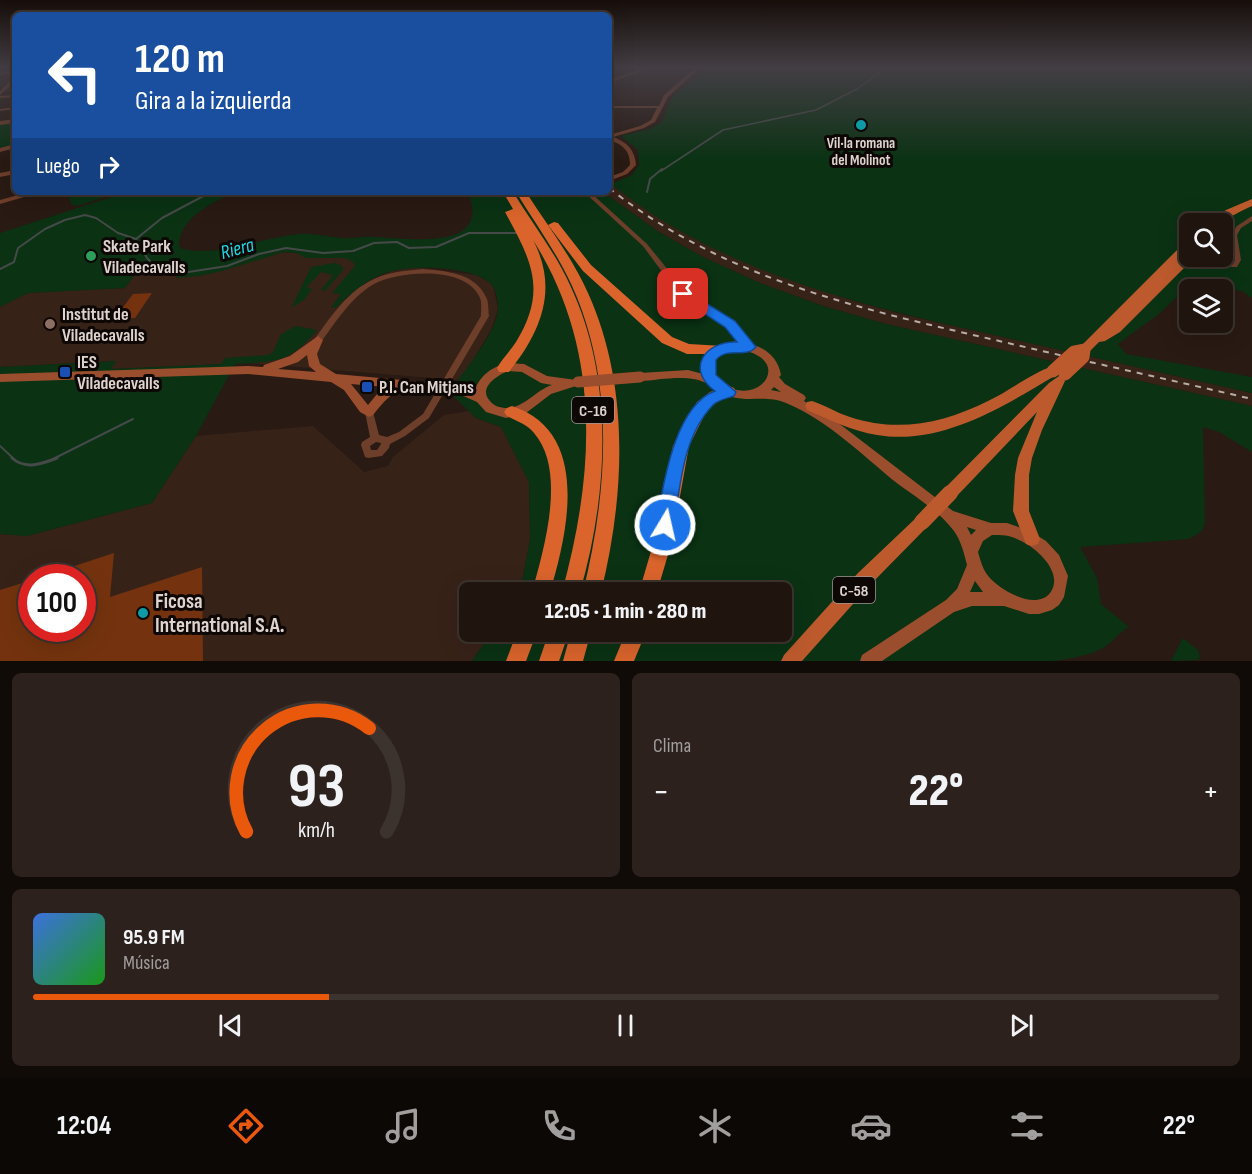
<!DOCTYPE html>
<html lang="es">
<meta charset="utf-8">
<style>
body{margin:0;font-family:"Sofia Sans Condensed",sans-serif;background:#2c211c;color:#f1f3f6;height:100vh;display:flex;flex-direction:column;font-size:22px;white-space:nowrap}
*{box-sizing:border-box;margin:0}
p{font-size:20px;color:#a19e9e}
.icon{flex:none;width:33px;height:33px;fill:none;stroke:currentColor;stroke-width:2;stroke-linecap:round;stroke-linejoin:round}
.map{position:relative;height:661px;overflow:hidden}
.panel{display:flex;flex-direction:column;gap:12px;padding:12px;background:#110b08;flex:1}
.panel>*{flex:none}
.top-card{position:absolute;left:12px;top:12px;width:600px;height:183px;border-radius:9px;box-shadow:0 6px 24px #0002,0 0 0 2px #3c332e;background:#1a4fa0;color:#fff;overflow:hidden}
.buttons{position:absolute;left:1179px;top:213px;display:grid;gap:12px}
.buttons a{display:grid;place-items:center;width:54px;height:54px;border-radius:9px;background:#1f140e;box-shadow:0 6px 24px #0002,0 0 0 2px #3c332e;font-size:30px}
.speed{position:absolute;left:18px;top:564px;display:flex;gap:12px;font-size:30px;font-weight:700;text-align:center}
.speed>*{display:grid;place-content:center;width:78px;height:78px;border-radius:50%;background:#1f140e;box-shadow:0 6px 24px #0002,0 0 0 2px #3c332e;line-height:1}
.speed .limit{border:9px solid #d22;background:#fff;color:#111}
.pin{position:absolute;display:grid;place-items:center;width:51px;height:51px;color:#fff;margin:-26px;border-radius:12px;box-shadow:0 3px 9px #0006}
.me{position:absolute;width:66px;margin:-33px;rotate:9deg;stroke-linejoin:round;filter:drop-shadow(0 0 4px #0008)}
.turn{display:flex;align-items:center;gap:21px;height:126px;padding:0 24px;font-size:27px}
.turn .icon{width:78px;height:78px;stroke-width:2.5}
.turn b{display:block;font-size:42px;line-height:51px}
.then{display:flex;align-items:center;height:57px;padding:0 24px;background:#0003;gap:12px;font-size:22px}
.big{font-size:45px;font-weight:800;line-height:1.1}
.panel .card{flex:1;display:flex;flex-direction:column;justify-content:center;gap:9px;min-width:0;padding:0 21px;border-radius:9px;background:#2c211c}
.panel .dial{align-items:center;gap:0}
.dial svg{height:156px;overflow:visible;fill:none;stroke:#3c332e;stroke-width:7;stroke-linecap:round;text-anchor:middle}
.dial text{fill:#f1f3f6;stroke:none}
.song{display:flex;align-items:center;gap:18px}
.cover{width:72px;height:72px;border-radius:9px;background:linear-gradient(135deg,hsl(220 70% 55%),hsl(120 70% 35%))}
.played{height:6px;border-radius:3px;background:linear-gradient(90deg,#ea580c 25%,#3c332e 25%)}
.keys{display:flex;justify-content:space-around;direction:ltr}
.heat{display:flex;justify-content:space-between;align-items:center;font-size:33px;direction:ltr}
.panel .tiles{flex:1;display:grid;gap:12px;grid-template-columns:1fr 1fr}
.card:last-child{grid-column:span 2}
.trip{position:absolute;left:459px;top:582px;width:333px;height:60px;border-radius:9px;background:#1f140e;box-shadow:0 6px 24px #0002,0 0 0 2px #3c332e;font-weight:800;line-height:60px;text-align:center}
.dock{display:flex;height:96px;justify-content:space-around;align-items:center;background:#0c0806;color:#a19e9e}
.dock .icon{width:42px;height:42px}
.dock .on{color:#ea580c}
.dock b{font-size:27px;color:#f1f3f6}
.map>svg:first-child{display:block}
.built{fill:#372218;fill-rule:evenodd}
.green{fill:#0a3213;fill-rule:evenodd}
.lines{fill:none;stroke-linecap:round;stroke-linejoin:round}
.stream-far2{stroke:#454a49;stroke-width:1.5}
.stream-far1{stroke:#454a49;stroke-width:2}
.stream{stroke:#454a49;stroke-width:3}
.building{fill:#74330e}
.street{fill:#6d3e2a;fill-rule:evenodd}
.secondary{fill:#9a4e2d;fill-rule:evenodd}
.primary{fill:#bc5a2d;fill-rule:evenodd}
.highway{fill:#da642c;fill-rule:evenodd}
.rail{stroke:#b7aca6;stroke-width:2;stroke-dasharray:6 6;stroke-linecap:butt}
.secondary-bridge{stroke:#9a4e2d;stroke-width:11}
.primary-bridge-far1{stroke:#bc5a2d;stroke-width:13}
.primary-bridge{stroke:#bc5a2d;stroke-width:16}
.route{fill:#1a73e8;stroke:#114b97;stroke-width:1.5}
.culture-dot{fill:#0f9aa8;stroke:#0d0705;stroke-width:2}
.leisure-dot{fill:#2e9e5b;stroke:#0d0705;stroke-width:2}
.education-dot{fill:#8d6e63;stroke:#0d0705;stroke-width:2}
.transit-dot{fill:#1a4fb4;stroke:#0d0705;stroke-width:2}
.labels{text-anchor:middle;stroke-width:6;stroke-linejoin:round;paint-order:stroke}
.far-poi-label{font-size:15px;font-weight:bold;fill:#ded3ce;stroke:#0d0705}
.shield{fill:#0d0705;stroke:#9f9692;stroke-width:1.5}
.shield-label{font-size:16px;font-weight:bold;fill:#ded3ce}
.poi-label{font-size:18px;font-weight:bold;fill:#ded3ce;stroke:#0d0705;text-anchor:start}
.water-label{font-size:20px;font-style:italic;fill:#1dd7e3;stroke:#0d0705}
.near-poi-label{font-size:21px;font-weight:bold;fill:#ded3ce;stroke:#0d0705;text-anchor:start}
</style>
<div class="map">
<svg width="1252" height="661" viewBox="0 0 1252 661">
<rect width="100%" height="100%" fill="#291a13"/>
<g class="built">
<polygon points="609,182 668,223 716,249 788,279 854,301 905,315 1252,393 1252,406 886,324 823,306 760,283 703,257 659,232 603,192 609,192"/>
<polygon points="380,248 343,301 369,281 392,271 416,267 476,275 491,283 494,289 498,309 491,330 465,373 457,380 247,363 111,369 115,361 0,367 0,307 28,293 125,288 144,262 178,271 198,270 255,254"/>
<path d="M469 411 476 418 501 427 529 482 530 539 523 577 517 592H470V632H492L472 661H0V534L27 536 152 503 196 436 313 426 364 472 388 466 393 457 444 415ZM32 578H82V628H32Z"/>
</g>
<g class="green">
<path d="M707 68H1252V298L1244 292 1205 281 1179 295 1160 313 1118 344 1126 354 1252 377V393C1172 375 1092 357 1012 339 874 308 724 276 611 184L632 175 639 165 638 150 621 136 650 129 662 122 673 96ZM1190 224H1222V256H1190Z"/>
<polygon points="15,123 15,144 0,148 0,125"/>
<polygon points="68,192 121,192 77,206 71,204"/>
<path d="M127 192H235C214 202 180 217 179 245L182 249C221 257 262 237 300 234 314 233 328 237 342 238 353 239 363 236 374 237 407 238 493 253 468 192H603L659 232 703 257 760 283 823 306 886 324 1252 406V452L1219 432 1203 427 1205 523 1202 531 1189 539 1080 547 1097 578 1101 604 1129 627C1119 632 1113 642 1103 648 1088 656 1069 659 1053 661H472L492 632H782V592H517L523 577 530 539 529 482 501 427 476 418 454 397C455 392 455 384 459 379 471 361 498 330 498 307 498 301 496 290 492 285 475 266 416 265 393 271 370 276 352 292 336 308L331 307 341 294 332 293 355 266 353 262 345 258H306L296 253 284 252 222 271 199 276 176 278 179 271 144 262 125 288 28 293 0 307V233Z"/>
<polygon points="335,263 342,266 343,270 325,291 321,290 333,275 321,272 307,287 312,289 305,299 291,308 311,267"/>
<path d="M296 326 317 330C288 364 277 361 235 364L196 436 152 503 27 536 0 534V367L116 361 111 369 221 364 225 358 268 355 273 352 281 334Z"/>
<polygon points="1183,638 1198,650 1200,657 1198,660 1171,661"/>
</g>
<g class="lines">
<polyline class="stream-far2" points="661,171 723,130 816,110 857,89 886,68"/>
<g class="stream-far1">
<polyline points="647,192 650,179 662,169"/>
<polyline points="136,239 162,218 211,192"/>
<polyline points="0,269 14,262 18,248 45,229 65,220 85,215 96,218 118,233 136,239 147,258 158,269 182,273 227,266 259,254 286,248 323,253 353,251 374,243 397,242 409,248 436,247 469,233 516,233"/>
<polyline points="0,446 14,459"/>
<polyline points="53,459 133,419"/>
</g>
<path class="stream" d="M12 458C25 470 42 464 57 458"/>
</g>
<g class="building">
<polygon points="152,293 135,318 115,318 133,294"/>
<polygon points="114,553 110,597 202,567 203,661 0,661 0,590 32,580 32,628 82,628 82,578 44,576"/>
</g>
<g class="lines">
<g class="street">
<polygon points="644,68 651,68 609,83 609,80"/>
<path d="M695 68H700L668 97 655 122 644 128 613 137C627 142 635 150 636 165L627 174 609 181V177L623 172 630 165C630 150 622 144 609 140V135L640 126 651 120 657 108H609V106H659L664 95Z"/>
<polygon points="15,70 15,72 0,75 0,73"/>
<polygon points="13,78 15,78 15,82 0,95 0,91"/>
<polygon points="15,95 15,97 0,98 0,96"/>
<polygon points="15,107 15,109 0,111 0,109"/>
<polygon points="15,119 15,123 0,125 0,121"/>
<polygon points="15,144 15,148 0,152 0,148"/>
<polygon points="15,170 15,174 0,177 0,173"/>
<polygon points="29,192 39,192 38,193 0,204 0,200"/>
<polygon points="584,192 590,192 647,244 686,292 697,301 727,318 752,345 753,347 752,349 746,349 721,322 691,305 680,296 643,246"/>
<polygon points="1252,216 1252,221 1241,228 1237,235 1241,260 1237,267 1210,267 1209,266 1210,265 1212,264 1233,264 1235,260 1231,235 1237,226"/>
<path d="M423 269C446 271 475 273 486 297 489 302 488 310 489 316L429 418 405 436 390 444 389 448 382 456 368 458 365 457 361 445 362 442 370 437 365 412 366 410 369 409 372 410 373 412 379 435 387 437 399 432 423 414 481 316C481 310 482 303 480 298 466 265 399 271 374 284 351 297 336 322 321 342L318 343 314 340C328 320 346 294 368 282 385 272 404 271 423 269ZM376 442 381 443V444L377 450H371L370 446Z"/>
</g>
<g class="secondary">
<path d="M318 336 323 340 317 354 320 364 336 374 435 383 439 384 441 387 439 390 435 391C398 388 397 386 373 415L369 417 360 412 344 390 331 382 248 374 0 382V374L248 366 263 367 264 365 290 356ZM307 355 309 366 316 372 278 369 298 362ZM351 384 386 387 382 388 368 405Z"/>
<path d="M737 341C758 344 777 352 781 375L779 377 785 384 804 395 806 398 804 401 841 425 953 511 991 523H1007L1030 531 1046 541 1059 555 1068 576 1064 597 1059 605 1052 610 1039 614H1029L1004 606H972L954 612 882 661H860L862 655 946 600 957 589 967 565C964 553 961 541 954 531 939 511 917 498 898 484 863 456 828 420 786 403 766 395 750 402 732 397 722 395 716 389 708 384 690 373 660 380 640 381L636 380 634 377 636 374 640 373 688 370 703 374C697 352 719 343 737 341ZM737 349C797 358 759 410 722 383 712 376 712 369 715 358L725 351ZM774 387 781 392 771 390ZM967 527 976 530 971 535ZM992 535C1002 535 1010 535 1019 540 1036 547 1065 573 1050 593 1036 611 1000 590 989 577 983 570 981 562 978 552L983 541ZM975 581 983 592H970Z"/>
<path d="M507 363 524 364 547 376 576 380 578 383 576 386 551 394 526 413 506 418 486 412 477 402 452 391 450 388 452 385 456 384 474 391C481 375 490 368 507 363ZM508 371 522 372 541 383 552 385C536 390 524 408 507 408 500 408 494 406 490 401 478 388 496 376 508 371Z"/>
</g>
<g class="primary">
<path d="M1252 199V206C1237 212 1223 224 1206 224L1226 210Z"/>
<polygon points="1190,240 1190,249 1182,257 1190,253 1190,256 1211,261 1212,263 1211,265 1188,264 1120,332 1105,341 1099,342 1088,353 1080,353 1078,350 1080,347 1186,241"/>
<path d="M1053 366 1058 368 1059 371 1058 374C1004 406 942 446 877 435 852 431 830 420 807 410L805 406 807 402 812 401C825 405 837 413 850 417 898 433 944 423 988 401 1009 391 1032 373 1053 366Z"/>
<polygon points="1059,376 1064,378 1065,381 1042,430 1032,458 1029,475 1029,511 1040,539 1038,544 1032,546 1026,544 1013,511 1015,475 1018,458 1037,412 955,498 950,499 945,498 943,493 945,488 1049,383"/>
<polygon points="922,515 927,517 930,522 927,527 870,585 802,661 781,661 784,655 858,573 917,517"/>
</g>
<g class="highway">
<path d="M503 192H513C532 223 555 252 570 285 615 380 608 494 580 592H562C595 472 602 349 533 240 559 289 541 332 509 372H499L497 368C502 359 510 351 516 342 548 290 531 260 505 212L513 209Z"/>
<path d="M516 192H526C547 225 572 257 588 293 630 386 625 495 601 592H583C607 494 615 390 576 295 561 258 536 225 516 192Z"/>
<polygon points="554,222 558,223 591,265 672,337 689,344 723,346 725,350 723,354 687,354 662,343 583,271 548,225"/>
<polygon points="729,386 734,388 736,392 734,396 720,400 707,410 689,446 672,541 657,592 639,592 654,541 673,446 697,402 710,392"/>
<path d="M512 406C591 432 568 532 550 592H532C544 549 567 471 534 433 528 425 516 421 507 416L504 412 507 408Z"/>
<polygon points="517,632 537,632 526,661 506,661"/>
<polygon points="549,632 569,632 559,661 539,661"/>
<polygon points="571,632 591,632 583,661 563,661"/>
<polygon points="626,632 646,632 634,661 614,661"/>
</g>
<path class="rail" d="M609 188C723 278 856 308 995 340 1080 360 1166 379 1252 399"/>
<g class="secondary-bridge">
<polyline points="578,382 640,377"/>
<polyline points="435,387 456,388"/>
</g>
<polyline class="primary-bridge-far1" points="1053,371 1074,352 1084,350 1083,357 1065,374"/>
<polyline class="primary-bridge" points="922,522 950,493"/>
</g>
<linearGradient id="sky" x2="0" y2="1"><stop stop-color="#170e0a"/><stop offset="0.42" stop-color="#433e44"/><stop offset="1" stop-color="#433e44" stop-opacity="0"/></linearGradient>
<rect width="1252" height="161" fill="url(#sky)"/>
<path class="route" d="M683 289 735 321 756 347C746 359 727 346 716 360V375L736 392 734 396C728 398 717 400 713 405 683 436 680 486 674 525L671 531 665 533 659 531 656 525C663 487 674 406 715 391 685 369 705 341 737 342L725 327 679 297 677 294 679 291Z"/>
<g class="culture-dot">
<circle cx="861" cy="125" r="6"/>
<circle cx="143" cy="613" r="6"/>
</g>
<circle class="leisure-dot" cx="91" cy="256" r="6"/>
<circle class="education-dot" cx="50" cy="324" r="6"/>
<g class="transit-dot">
<rect x="59" y="366" width="12" height="12" rx="3"/>
<rect x="361" y="381" width="12" height="12" rx="3"/>
</g>
<g class="labels">
<g class="far-poi-label">
<text x="861" y="148">Vil·la romana<tspan x="861" dy="17">del Molinot</tspan></text>
</g>
<g class="shield">
<rect x="572" y="397" width="42" height="26" rx="4.5"/>
<rect x="833" y="577" width="42" height="26" rx="4.5"/>
</g>
<g class="shield-label">
<text x="593" y="416">C-16</text>
<text x="854" y="596">C-58</text>
</g>
<g class="poi-label">
<text x="103" y="252">Skate Park<tspan x="103" dy="21">Viladecavalls</tspan></text>
<text x="62" y="320">Institut de<tspan x="62" dy="21">Viladecavalls</tspan></text>
<text x="77" y="368">IES<tspan x="77" dy="21">Viladecavalls</tspan></text>
<text x="379" y="393">P.I. Can Mitjans</text>
</g>
<g class="water-label">
<text transform="translate(237 248) rotate(-15)" y="7">Riera</text>
</g>
<g class="near-poi-label">
<text x="155" y="608">Ficosa<tspan x="155" dy="24">International S.A.</tspan></text>
</g>
</g>
</svg>
<div class="buttons">
<a><svg class="icon" aria-label="search" viewBox="0 0 24 24"><circle cx="10" cy="10" r="6"/><path d="M15 15l6 6"/></svg></a>
<a><svg class="icon" aria-label="layers" viewBox="0 0 24 24"><path d="M12 4l9 5-9 5-9-5zM3 14l9 5 9-5"/></svg></a>
</div>
<div class="speed"><div class="limit">100</div></div>
<div class="pin" style="left:683px;top:294px;background:#d93025"><svg class="icon" aria-label="arrive" viewBox="0 0 24 24"><path d="M6 21V4h12l-3 4 3 4H6"/></svg></div>
<svg class="me" style="left:665px;top:525px" viewBox="-20 -20 40 40"><circle r="17" fill="#1a73e8" stroke="#fff" stroke-width="3"/><path d="M0-11L8 9 0 5-8 9z" fill="#fff"/></svg>
<div class="trip">12:05 · 1 min · 280 m</div>
<div class="top-card">
<div class="turn"><svg class="icon" aria-label="left" viewBox="0 0 24 24"><path d="M17 20v-9H6M10 6l-5 5 5 5"/></svg><div><b>120 m</b>Gira a la izquierda</div></div>
<div class="then">Luego<svg class="icon" aria-label="right" viewBox="0 0 24 24"><path d="M7 20v-9h11M14 6l5 5-5 5"/></svg></div>
</div>
</div>
<section class="panel">
<div class="tiles">
<div class="card dial"><svg viewBox="0 0 100 80">
<path d="M14 69A42 42 0 1 1 86 69"/>
<path d="M14 69A42 42 0 0 1 77 16" stroke="#ea580c"/>
<text x="50" y="56" font-size="32" font-weight="700">93</text>
<text x="50" y="72" font-size="11">km/h</text>
</svg></div>
<div class="card"><p>Clima</p>
<div class="heat"><a>−</a><b class="big">22°</b><a>+</a></div>
</div>
<div class="card">
<div class="song"><i class="cover"></i><div><b>95.9 FM</b><p>Música</p></div></div>
<div class="played"></div>
<div class="keys"><svg class="icon" aria-label="previous" viewBox="0 0 24 24"><path d="M18 5L8 12l10 7zM5 5v14"/></svg><svg class="icon" aria-label="pause" viewBox="0 0 24 24"><path d="M8 5v14M16 5v14"/></svg><svg class="icon" aria-label="next" viewBox="0 0 24 24"><path d="M6 5l10 7-10 7zM19 5v14"/></svg></div>
</div>
</div>
</section>
<nav class="dock">
<b>12:04</b>
<svg class="icon on" aria-label="directions" viewBox="0 0 24 24"><path d="M12 3l9 9-9 9-9-9zM9 14v-3h6M13 9l2 2-2 2"/></svg>
<svg class="icon" aria-label="music" viewBox="0 0 24 24"><path d="M9 18V5l10-2v13"/><circle cx="6" cy="18" r="3"/><circle cx="16" cy="16" r="3"/></svg>
<svg class="icon" aria-label="phone" viewBox="0 0 24 24"><path d="M5 4h4l2 5-3 2q2 4 5 5l2-3 5 2v4C11 20 4 13 5 4z"/></svg>
<svg class="icon" aria-label="climate" viewBox="0 0 24 24"><path d="M12 3v18M4 7l16 10M4 17L20 7"/></svg>
<svg class="icon" aria-label="car" viewBox="0 0 24 24"><path d="M5 17H2v-5l4-1 3-4h7l3 4 3 1v5h-3M9 17h6M6 11h13"/><circle cx="7" cy="17" r="2"/><circle cx="17" cy="17" r="2"/></svg>
<svg class="icon" aria-label="filters" viewBox="0 0 24 24"><path d="M4 7h16M4 17h16"/><circle cx="9" cy="7" r="2"/><circle cx="15" cy="17" r="2"/></svg>
<b>22°</b>
</nav>
